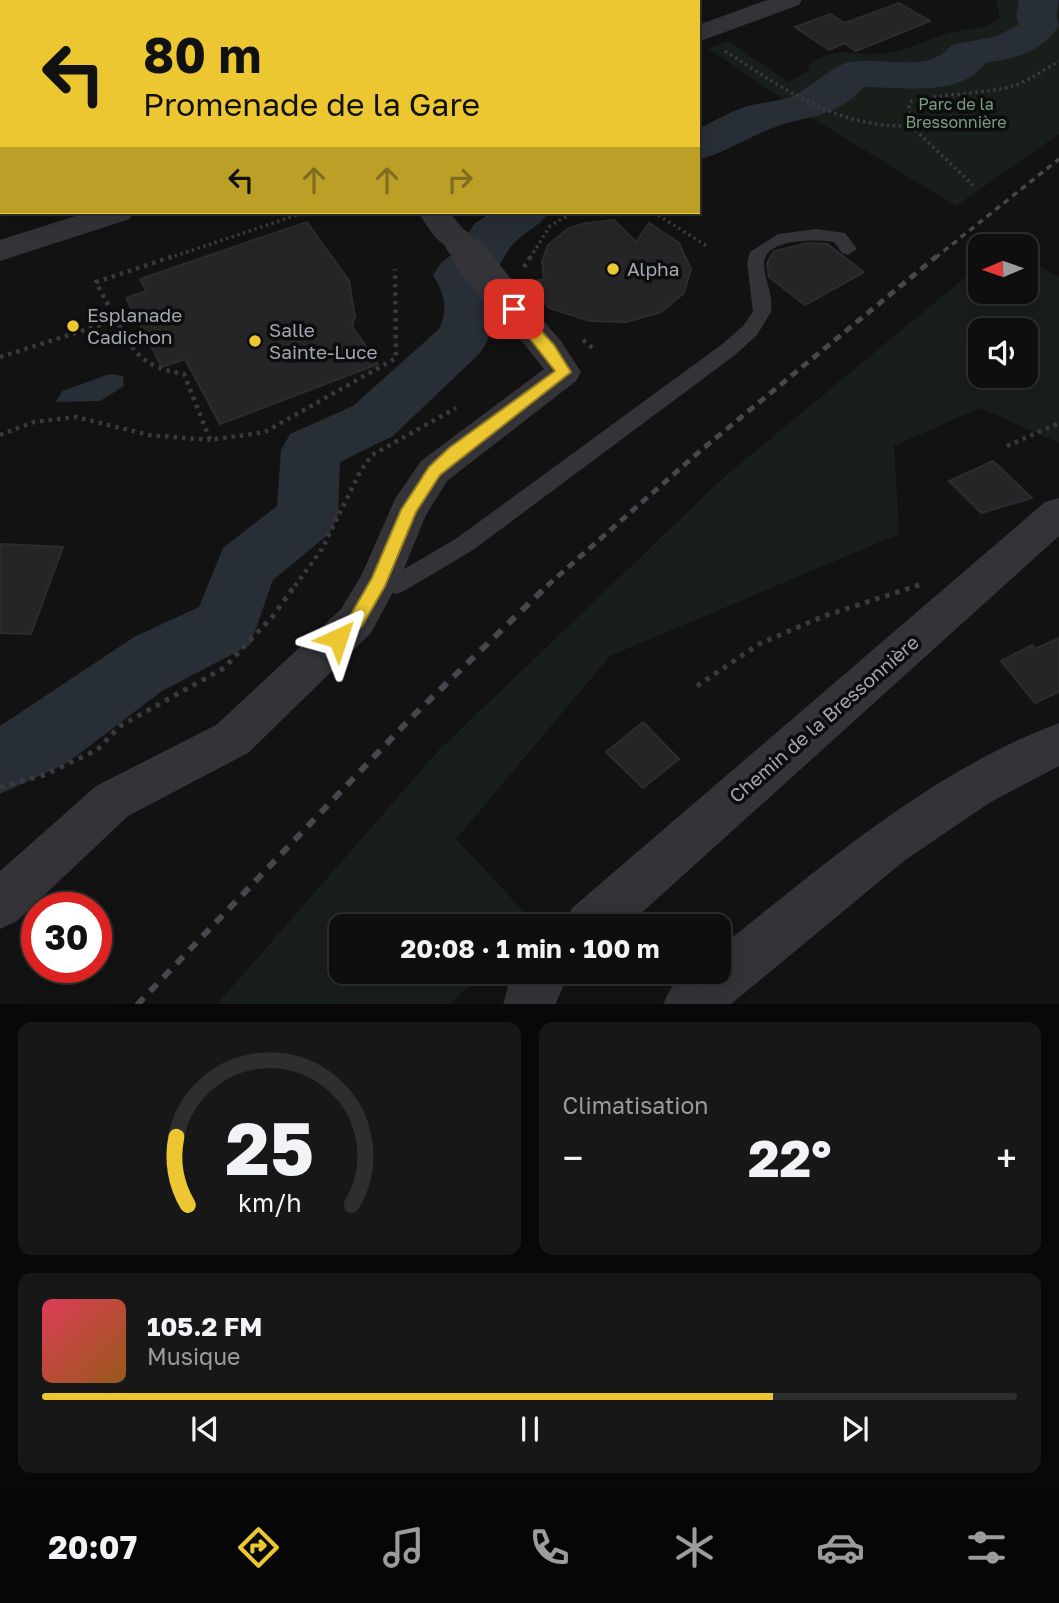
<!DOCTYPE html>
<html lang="fr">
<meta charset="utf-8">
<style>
body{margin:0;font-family:"Golos Text",sans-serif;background:#171717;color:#f1f3f6;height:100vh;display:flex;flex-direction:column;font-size:26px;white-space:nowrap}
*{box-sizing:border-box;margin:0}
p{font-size:23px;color:#9b9c9e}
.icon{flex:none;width:38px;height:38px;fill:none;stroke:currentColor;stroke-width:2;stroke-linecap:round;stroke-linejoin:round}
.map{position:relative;height:1004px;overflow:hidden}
.sheet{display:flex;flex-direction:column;gap:18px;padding:18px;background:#080808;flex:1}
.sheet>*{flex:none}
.banner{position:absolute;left:0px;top:0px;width:700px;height:214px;box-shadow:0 7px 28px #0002,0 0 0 2px #2e2e2e;background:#ecc731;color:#111;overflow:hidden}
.needle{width:46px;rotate:268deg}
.buttons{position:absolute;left:968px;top:234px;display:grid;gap:14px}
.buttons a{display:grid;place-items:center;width:70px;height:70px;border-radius:14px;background:#0e0e0e;box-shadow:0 7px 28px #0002,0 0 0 2px #2e2e2e;font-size:35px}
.speed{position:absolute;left:21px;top:892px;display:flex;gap:14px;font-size:35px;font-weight:700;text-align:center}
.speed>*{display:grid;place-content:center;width:91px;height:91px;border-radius:50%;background:#0e0e0e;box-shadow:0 7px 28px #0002,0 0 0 2px #2e2e2e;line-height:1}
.speed .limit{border:10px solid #d22;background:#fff;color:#111}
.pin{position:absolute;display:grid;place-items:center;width:60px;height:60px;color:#fff;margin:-30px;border-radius:14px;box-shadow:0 4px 10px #0006}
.me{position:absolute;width:77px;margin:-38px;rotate:42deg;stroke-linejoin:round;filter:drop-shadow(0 0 5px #0008)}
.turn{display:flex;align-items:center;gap:24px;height:147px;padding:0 28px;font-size:32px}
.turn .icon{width:91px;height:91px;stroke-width:2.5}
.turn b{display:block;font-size:49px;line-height:60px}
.lanes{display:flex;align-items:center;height:66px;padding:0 28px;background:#0003;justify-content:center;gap:35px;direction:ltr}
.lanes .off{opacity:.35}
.big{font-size:52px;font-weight:700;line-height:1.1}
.sheet .widget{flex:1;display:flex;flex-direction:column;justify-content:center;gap:10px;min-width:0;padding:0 24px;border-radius:14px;background:#171717}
.sheet .dial{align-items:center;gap:0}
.dial svg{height:182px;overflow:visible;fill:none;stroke:#2e2e2e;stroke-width:7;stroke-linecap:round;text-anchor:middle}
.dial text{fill:#f1f3f6;stroke:none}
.song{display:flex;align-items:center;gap:21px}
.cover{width:84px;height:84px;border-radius:10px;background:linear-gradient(135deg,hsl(350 70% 55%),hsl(30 70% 35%))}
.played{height:7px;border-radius:4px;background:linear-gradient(90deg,#ecc731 75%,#2e2e2e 75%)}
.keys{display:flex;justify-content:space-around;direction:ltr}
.heat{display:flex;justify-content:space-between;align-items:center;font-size:38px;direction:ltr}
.sheet .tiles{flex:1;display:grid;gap:18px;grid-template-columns:1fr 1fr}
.widget:last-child{grid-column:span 2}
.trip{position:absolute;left:329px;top:914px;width:402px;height:70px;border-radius:14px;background:#0e0e0e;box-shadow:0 7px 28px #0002,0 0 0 2px #2e2e2e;font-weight:700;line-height:70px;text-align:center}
.menu{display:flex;height:112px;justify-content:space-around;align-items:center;background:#060606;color:#9b9c9e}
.menu .icon{width:49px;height:49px}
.menu .on{color:#ecc731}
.menu b{font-size:32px;color:#f1f3f6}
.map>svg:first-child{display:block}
.green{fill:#181e1a;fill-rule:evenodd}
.water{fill:#282e36}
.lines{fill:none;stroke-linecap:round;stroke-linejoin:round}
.river{fill:#282e36;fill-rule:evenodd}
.building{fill:#252527;stroke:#2c2c2f;stroke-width:2}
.path-far2{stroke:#393a3f;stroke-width:3.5;stroke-dasharray:2.5 3.5;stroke-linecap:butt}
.path-far1{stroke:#393a3f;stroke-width:4.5;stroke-dasharray:3.5 5;stroke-linecap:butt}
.path{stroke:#393a3f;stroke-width:5;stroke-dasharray:4.5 6;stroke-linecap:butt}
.service{fill:#333338;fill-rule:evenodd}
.minor{fill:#333338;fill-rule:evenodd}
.tertiary{fill:#333338;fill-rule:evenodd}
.rail-far2{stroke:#46474d;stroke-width:3.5;stroke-dasharray:6 5;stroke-linecap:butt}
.rail-far1{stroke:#46474d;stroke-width:5;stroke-dasharray:8 6;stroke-linecap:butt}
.rail{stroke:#46474d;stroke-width:6;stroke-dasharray:10 9;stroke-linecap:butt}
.minor-bridge-far1{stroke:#333338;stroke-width:28}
.minor-bridge{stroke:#333338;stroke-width:36}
.route{fill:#ecc731;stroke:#998120;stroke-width:2}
.poi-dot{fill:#ecc731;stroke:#0d0d0e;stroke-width:2.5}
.labels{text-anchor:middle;stroke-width:7;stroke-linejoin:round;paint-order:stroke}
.far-park-label{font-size:16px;fill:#7b9e82;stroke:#0d0d0e}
.poi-label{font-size:19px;fill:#a3a6b3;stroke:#0d0d0e;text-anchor:start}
.street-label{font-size:19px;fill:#a3a6b3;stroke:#0d0d0e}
</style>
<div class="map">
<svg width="1059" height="1005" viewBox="0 0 1059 1005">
<rect width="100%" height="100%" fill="#121213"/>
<g class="green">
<path d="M996 0H1059V134L956 206 794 107 708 48 729 41 788 82 807 72 810 63C843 43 855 58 888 53 910 49 928 39 949 33 967 28 986 30 1000 18Z"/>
<path d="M1026 258 1059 277V443L980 408 894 446 899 534 610 656 456 839 532 920 527 926H341V971H483L451 1004H217L439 750 722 479 980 265V292H1026ZM980 331H1026V376H980Z"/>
</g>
<polygon class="water" points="110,374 123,376 124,386 100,401 56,402 62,391"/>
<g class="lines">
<g class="river">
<path d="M1019 0H1059L1056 16 1059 26C1040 53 1016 58 985 63 961 98 900 87 864 87 833 121 806 114 770 129 745 139 724 153 698 160V129C713 122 727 113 742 108 758 102 775 103 790 97 811 89 832 65 850 62 882 56 930 75 951 45L998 36 1019 24 1016 16Z"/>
<path d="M492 212H549C540 226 526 231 515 242 504 253 502 267 487 279 504 306 496 328 480 353L393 436 340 462 338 517 329 534 273 580 250 645 162 691 67 763 0 794V726L134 637 199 607 223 548 277 506 281 450 290 434 353 406 439 329C449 309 444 293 433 275L441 263 460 248 474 224Z"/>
</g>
</g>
<g class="building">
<polygon points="899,3 930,21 856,51 844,43 829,50 795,27 830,14 845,23"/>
<polygon points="614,220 636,242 649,223 679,243 691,269 684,293 661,312 626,322 590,321 549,308 528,283 544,279 542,261 548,245 569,228 586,223"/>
<polygon points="307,222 349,281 355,317 352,326 378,364 220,424 185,359 162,367 126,298 146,291 140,279"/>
<polygon points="808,243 827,244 864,272 805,305 769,277 767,263 774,251"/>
<polygon points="993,461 1032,498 981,513 949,481"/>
<polygon points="0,544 63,547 31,634 0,633"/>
<polygon points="1059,638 1059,692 1035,703 1001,661 1032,645 1035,649"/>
<polygon points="643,722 679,759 643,788 606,752"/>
</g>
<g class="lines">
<g class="path-far2">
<path d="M725 51C786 90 835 128 911 126L974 186"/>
<path d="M911 126 909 105 912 101C943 94 974 94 1005 88 1025 84 1042 71 1059 61"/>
<polyline points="653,212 707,246"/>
<polyline points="169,258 306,212"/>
<polyline points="530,258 550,226 574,212"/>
</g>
<g class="path-far1">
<polyline points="524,267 531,256"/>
<polyline points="116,320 96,282 174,256"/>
<polyline points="583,340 595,350"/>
<path d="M0 357 116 320C135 355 143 367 184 374L210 440 265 432 396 358 395 269"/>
<polyline points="0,435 34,422 76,417 149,435 210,440"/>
<polyline points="1007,446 1059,423"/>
<polyline points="295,586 322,549 360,472 372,455 456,408"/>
<polyline points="916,586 919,585"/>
</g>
<g class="path">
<polyline points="697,686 759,644 824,616 919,585"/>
<polyline points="0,787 44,775 97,750 120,726 224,668 273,616 296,584"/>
</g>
<path class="service" d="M816 229 845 233 857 249 848 255 842 253 834 242C817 239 765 238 764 263 764 280 774 295 771 312L757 335 735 355 473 550 404 591 396 594 371 587 368 581 371 575 379 572 394 575 457 538 721 345 743 326 753 312 747 263 750 252 778 234Z"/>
<g class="minor">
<polygon points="0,0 11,2 2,2 2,14"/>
<polygon points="216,0 244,0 215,2"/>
<rect x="0" y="52" width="2" height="16"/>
<path d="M418 212H449L475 243 470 250C445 257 430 231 418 212Z"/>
<polygon points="496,278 508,281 561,341 581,372 576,381 447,481 426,515 399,581 371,633 248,753 128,816 17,921 0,929 0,871 96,786 216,725 341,609 362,574 395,499 421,461 544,369 480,289 484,281"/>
<polygon points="1059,498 1059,536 627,926 565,926 572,908 1045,502"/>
<path d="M1059 723V766L989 803 904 861 730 1005H663C676 973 687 971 719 971V948C825 864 931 771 1059 723Z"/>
<polygon points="512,971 570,971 555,1005 503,1005"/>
</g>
<g class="tertiary">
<polygon points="767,0 802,0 799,5 698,42 698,25"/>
<polygon points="88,212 134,212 130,219 0,261 0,240"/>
</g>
<polyline class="rail-far2" points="935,258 1059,159"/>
<polyline class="rail-far1" points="547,586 700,451 937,256"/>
<polyline class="rail" points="137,1005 412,717 549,584"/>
<polyline class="minor-bridge-far1" points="459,243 471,258"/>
<polyline class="minor-bridge" points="470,256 496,289"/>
</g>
<polygon class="route" points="514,304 519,306 554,345 571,372 440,475 416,512 385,586 362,626 344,643 332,643 329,638 350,616 372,578 401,510 429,467 449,448 555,371 509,312 509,306"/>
<g class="poi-dot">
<circle cx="613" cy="269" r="7"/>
<circle cx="73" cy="326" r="7"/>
<circle cx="255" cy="341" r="7"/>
</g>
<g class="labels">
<g class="far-park-label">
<text x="956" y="110">Parc de la<tspan x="956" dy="18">Bressonnière</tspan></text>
</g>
<g class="poi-label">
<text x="627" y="276">Alpha</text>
<text x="87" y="322">Esplanade<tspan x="87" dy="22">Cadichon</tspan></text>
<text x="269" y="337">Salle<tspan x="269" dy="22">Sainte-Luce</tspan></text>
</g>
<g class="street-label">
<text transform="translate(824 719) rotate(-41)" y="7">Chemin de la Bressonnière</text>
</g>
</g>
</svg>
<div class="buttons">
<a><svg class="needle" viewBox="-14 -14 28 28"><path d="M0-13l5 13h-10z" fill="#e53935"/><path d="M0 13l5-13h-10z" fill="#9b9c9e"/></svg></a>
<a><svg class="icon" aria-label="sound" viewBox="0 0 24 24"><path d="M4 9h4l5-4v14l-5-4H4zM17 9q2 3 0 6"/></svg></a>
</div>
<div class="speed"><div class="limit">30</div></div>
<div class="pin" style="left:514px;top:309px;background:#d93025"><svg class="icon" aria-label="arrive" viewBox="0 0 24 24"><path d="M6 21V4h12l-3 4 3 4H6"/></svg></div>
<svg class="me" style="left:338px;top:638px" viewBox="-20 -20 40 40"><path d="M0-17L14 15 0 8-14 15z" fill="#ecc731" stroke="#fff" stroke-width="4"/></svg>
<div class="trip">20:08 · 1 min · 100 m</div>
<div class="banner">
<div class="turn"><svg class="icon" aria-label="left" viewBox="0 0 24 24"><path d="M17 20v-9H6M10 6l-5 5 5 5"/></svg><div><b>80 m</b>Promenade de la Gare</div></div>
<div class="lanes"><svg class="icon" aria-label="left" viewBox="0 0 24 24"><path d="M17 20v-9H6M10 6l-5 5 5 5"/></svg><svg class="icon off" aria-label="ahead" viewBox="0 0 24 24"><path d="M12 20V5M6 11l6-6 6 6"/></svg><svg class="icon off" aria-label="ahead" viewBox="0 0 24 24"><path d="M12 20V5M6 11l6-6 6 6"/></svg><svg class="icon off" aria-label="right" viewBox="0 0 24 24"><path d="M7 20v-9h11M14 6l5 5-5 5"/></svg></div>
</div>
</div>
<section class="sheet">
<div class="tiles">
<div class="widget dial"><svg viewBox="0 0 100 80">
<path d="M14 69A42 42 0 1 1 86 69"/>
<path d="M14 69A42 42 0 0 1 9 39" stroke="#ecc731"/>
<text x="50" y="56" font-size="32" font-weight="700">25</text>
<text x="50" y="72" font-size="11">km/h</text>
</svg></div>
<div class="widget"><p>Climatisation</p>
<div class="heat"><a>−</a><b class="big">22°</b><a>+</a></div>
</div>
<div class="widget">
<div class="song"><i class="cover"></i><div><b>105.2 FM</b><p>Musique</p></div></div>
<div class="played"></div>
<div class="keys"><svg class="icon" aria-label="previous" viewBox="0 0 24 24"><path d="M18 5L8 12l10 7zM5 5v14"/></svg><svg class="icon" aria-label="pause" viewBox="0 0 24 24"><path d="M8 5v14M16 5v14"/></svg><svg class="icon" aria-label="next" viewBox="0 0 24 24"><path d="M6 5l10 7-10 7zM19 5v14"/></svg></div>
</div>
</div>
</section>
<nav class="menu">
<b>20:07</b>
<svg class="icon on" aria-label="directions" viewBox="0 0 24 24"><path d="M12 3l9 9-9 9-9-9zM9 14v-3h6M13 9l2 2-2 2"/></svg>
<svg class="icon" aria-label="music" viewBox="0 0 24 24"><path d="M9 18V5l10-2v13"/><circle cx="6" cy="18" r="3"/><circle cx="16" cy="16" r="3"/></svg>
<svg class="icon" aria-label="phone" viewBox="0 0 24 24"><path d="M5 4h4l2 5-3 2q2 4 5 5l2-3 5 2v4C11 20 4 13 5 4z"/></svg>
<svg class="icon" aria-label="climate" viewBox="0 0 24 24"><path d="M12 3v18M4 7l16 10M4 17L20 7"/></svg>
<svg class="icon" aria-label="car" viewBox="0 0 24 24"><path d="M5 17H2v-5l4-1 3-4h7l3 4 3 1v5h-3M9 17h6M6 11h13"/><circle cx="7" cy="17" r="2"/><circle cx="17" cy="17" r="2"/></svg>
<svg class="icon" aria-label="filters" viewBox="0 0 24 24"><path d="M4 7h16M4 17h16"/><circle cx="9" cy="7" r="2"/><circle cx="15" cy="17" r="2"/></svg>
</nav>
